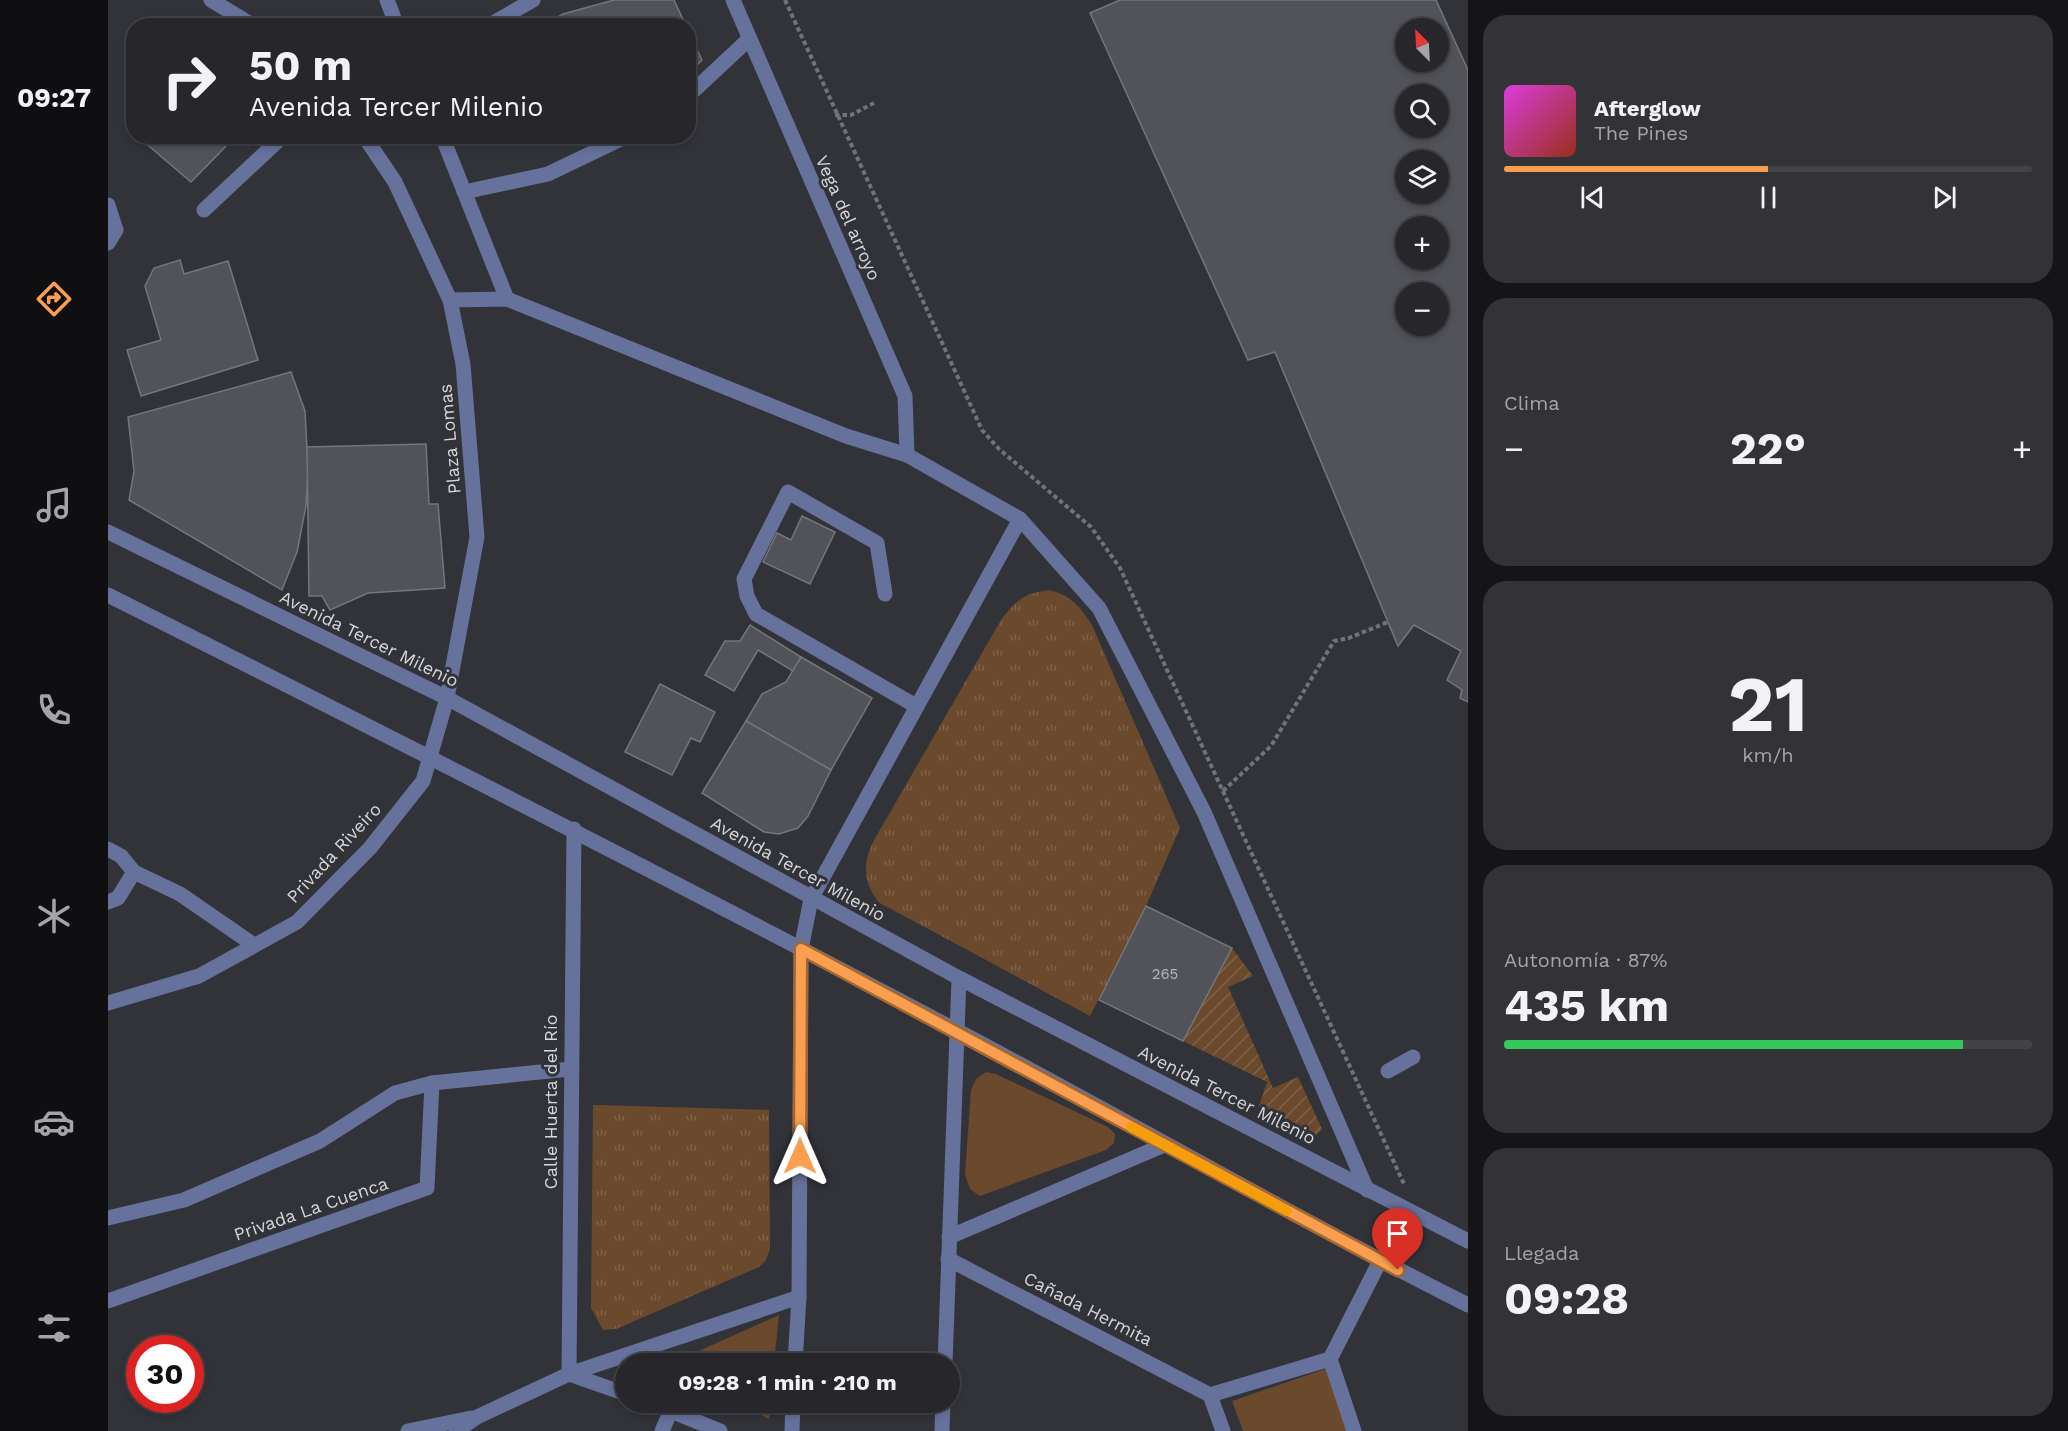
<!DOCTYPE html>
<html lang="es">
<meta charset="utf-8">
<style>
body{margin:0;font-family:"Work Sans",sans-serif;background:#323237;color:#f1f3f6;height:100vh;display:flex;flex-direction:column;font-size:22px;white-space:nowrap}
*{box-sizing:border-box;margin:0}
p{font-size:20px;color:#a4a5a9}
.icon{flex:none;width:33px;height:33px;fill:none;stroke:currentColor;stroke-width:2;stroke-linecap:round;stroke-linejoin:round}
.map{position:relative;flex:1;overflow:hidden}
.sheet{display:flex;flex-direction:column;gap:15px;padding:15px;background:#151518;width:600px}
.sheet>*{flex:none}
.top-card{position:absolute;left:18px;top:18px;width:570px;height:126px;border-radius:24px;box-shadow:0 3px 9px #0003,0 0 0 2px #424347;background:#26262b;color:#f1f3f6;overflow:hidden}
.needle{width:39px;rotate:336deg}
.buttons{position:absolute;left:1287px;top:18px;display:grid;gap:12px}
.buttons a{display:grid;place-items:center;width:54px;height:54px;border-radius:50%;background:#26262b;box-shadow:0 3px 9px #0003,0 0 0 2px #424347;font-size:30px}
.speed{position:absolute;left:18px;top:1335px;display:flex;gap:12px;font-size:30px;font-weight:700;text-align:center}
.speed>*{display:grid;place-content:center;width:78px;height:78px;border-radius:50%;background:#26262b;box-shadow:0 3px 9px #0003,0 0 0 2px #424347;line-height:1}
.speed .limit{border:9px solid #d22;background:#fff;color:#111}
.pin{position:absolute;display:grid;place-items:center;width:51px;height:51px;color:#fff;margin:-62px -26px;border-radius:50% 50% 50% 0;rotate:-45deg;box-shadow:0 0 6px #0007}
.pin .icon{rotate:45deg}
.me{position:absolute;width:66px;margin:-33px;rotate:0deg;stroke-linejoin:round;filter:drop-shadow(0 0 4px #0008)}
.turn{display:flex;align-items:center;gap:21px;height:126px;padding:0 24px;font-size:27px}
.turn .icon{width:78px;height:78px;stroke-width:2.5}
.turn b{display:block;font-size:42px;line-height:51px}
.big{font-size:45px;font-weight:700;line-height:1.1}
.sheet .widget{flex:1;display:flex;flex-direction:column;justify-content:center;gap:9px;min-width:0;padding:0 21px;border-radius:24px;background:#323237}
.sheet .dial{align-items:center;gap:0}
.dial b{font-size:78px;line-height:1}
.song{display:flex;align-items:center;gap:18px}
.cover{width:72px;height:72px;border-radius:9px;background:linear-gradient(135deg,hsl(300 70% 55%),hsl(10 70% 35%))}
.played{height:6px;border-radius:3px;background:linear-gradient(90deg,#fa9f4f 50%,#424347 50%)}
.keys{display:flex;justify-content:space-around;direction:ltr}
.heat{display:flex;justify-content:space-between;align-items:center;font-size:33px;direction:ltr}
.charge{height:9px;border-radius:4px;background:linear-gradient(90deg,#34c759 87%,#424347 0)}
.trip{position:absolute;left:507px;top:1353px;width:345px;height:60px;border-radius:30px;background:#26262b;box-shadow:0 3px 9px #0003,0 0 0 2px #424347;font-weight:700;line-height:60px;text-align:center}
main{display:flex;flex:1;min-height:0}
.menu{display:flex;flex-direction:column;width:108px;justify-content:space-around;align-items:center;background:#0f0f11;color:#a4a5a9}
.menu .icon{width:42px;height:42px}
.menu .selected{color:#fa9f4f}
.menu b{font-size:27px;color:#f1f3f6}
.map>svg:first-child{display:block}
.grass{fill:url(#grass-tufts)}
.park{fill:#6b492d}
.garden{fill:url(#garden-furrows)}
.building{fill:#515359;stroke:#74767c;stroke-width:1.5;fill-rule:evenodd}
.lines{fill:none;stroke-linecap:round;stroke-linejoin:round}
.path{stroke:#727378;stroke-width:4;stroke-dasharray:4.5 3;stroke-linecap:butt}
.minor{stroke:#66719c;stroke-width:15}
.route-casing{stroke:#a26733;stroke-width:15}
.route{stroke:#fa9f4f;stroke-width:10}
.slow{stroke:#f59e0b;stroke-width:10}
.labels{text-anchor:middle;stroke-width:6;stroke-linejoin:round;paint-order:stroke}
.number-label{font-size:15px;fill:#b4b6ba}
.street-label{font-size:18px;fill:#d5d7da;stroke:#323339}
</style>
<main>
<nav class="menu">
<b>09:27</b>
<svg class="icon selected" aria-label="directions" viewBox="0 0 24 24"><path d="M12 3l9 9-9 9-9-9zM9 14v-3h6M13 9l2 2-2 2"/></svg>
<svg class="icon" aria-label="music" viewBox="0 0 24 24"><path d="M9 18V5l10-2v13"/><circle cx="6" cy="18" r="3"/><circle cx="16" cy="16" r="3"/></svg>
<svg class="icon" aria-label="phone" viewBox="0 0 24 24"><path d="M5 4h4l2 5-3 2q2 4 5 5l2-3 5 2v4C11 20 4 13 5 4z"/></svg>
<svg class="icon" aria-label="climate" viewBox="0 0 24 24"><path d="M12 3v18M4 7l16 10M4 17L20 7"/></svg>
<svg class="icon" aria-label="car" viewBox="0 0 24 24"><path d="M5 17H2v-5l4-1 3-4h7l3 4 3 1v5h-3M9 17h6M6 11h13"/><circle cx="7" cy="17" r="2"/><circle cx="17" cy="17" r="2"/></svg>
<svg class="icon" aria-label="filters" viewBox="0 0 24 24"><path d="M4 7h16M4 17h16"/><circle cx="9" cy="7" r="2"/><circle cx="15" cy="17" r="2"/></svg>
</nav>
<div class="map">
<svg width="1360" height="1431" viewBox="0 0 1360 1431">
<defs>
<pattern id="grass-tufts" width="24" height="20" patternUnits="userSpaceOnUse" patternTransform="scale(1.5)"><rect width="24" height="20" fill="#6b492d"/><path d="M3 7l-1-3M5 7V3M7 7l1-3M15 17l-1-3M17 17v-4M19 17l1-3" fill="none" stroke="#7f624b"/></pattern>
<pattern id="garden-furrows" width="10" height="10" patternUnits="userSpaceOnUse" patternTransform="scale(1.5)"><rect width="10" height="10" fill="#6b492d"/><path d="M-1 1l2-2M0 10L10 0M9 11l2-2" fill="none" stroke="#7f624b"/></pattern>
</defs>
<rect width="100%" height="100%" fill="#323339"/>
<g class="grass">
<path d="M941 590C963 595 971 606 984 625L1072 828 1038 906 982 1016 770 902C756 882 754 864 765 842L893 620C909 599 915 594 941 590Z"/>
<polygon points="485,1105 661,1110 662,1249 658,1260 651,1267 508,1329 495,1330 483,1308"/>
</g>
<g class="park">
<polygon points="878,1072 888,1074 1000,1127 1007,1134 1006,1143 998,1150 872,1196 862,1189 857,1175 863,1090 868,1079"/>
<polygon points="671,1315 666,1363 564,1363"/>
<polygon points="1220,1368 1242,1431 1135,1431 1124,1401"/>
<polygon points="629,1403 663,1403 661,1419"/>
</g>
<polygon class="garden" points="1124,948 1145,976 1120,987 1165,1088 1190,1077 1214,1129 1208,1135 1151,1106 1159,1082 1075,1041"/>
<g class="building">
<polygon points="506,0 566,0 578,26 448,26 447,19 455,14"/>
<path d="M1012 0H1328L1360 70V702L1352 698 1354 690 1339 680 1353 651 1306 625 1290 646 1167 352 1140 360 982 13ZM1298 28H1330V62H1298ZM1298 94H1330V128H1298ZM1298 160H1330V194H1298ZM1298 226H1330V260H1298ZM1298 292H1330V326H1298Z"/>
<polygon points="580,31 594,60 580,74"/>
<polygon points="36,136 128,136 83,182 34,140"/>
<polygon points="72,260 76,274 120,261 150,360 33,396 19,350 53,340 37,286 46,268"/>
<polygon points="183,372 197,411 200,469 198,506 189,552 174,590 21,500 26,471 20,417"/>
<polygon points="318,444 321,504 330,504 337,588 260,593 222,610 214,596 201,596 199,447"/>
<polygon points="694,516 727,532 702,584 655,562 669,533 683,540"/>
<polygon points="642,625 693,657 685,671 650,650 626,691 597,675 617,641 632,641"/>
<polygon points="693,657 764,698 723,770 638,721 654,694 678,682"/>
<polygon points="552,684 607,712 592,742 583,738 564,775 517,752"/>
<polygon points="638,721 723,770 700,816 690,828 671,834 656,832 594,793"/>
<polygon points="1038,906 1124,948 1075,1041 991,1000"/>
</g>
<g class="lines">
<g class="path">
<polyline points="677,0 874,430 891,449 983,527 1012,568 1296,1184"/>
<polyline points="727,115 743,115 766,103"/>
<polyline points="1115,791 1163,746 1226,641 1241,638 1280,622"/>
</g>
<g class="minor">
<polyline points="103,0 146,26"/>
<polyline points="279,0 289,26"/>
<polyline points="625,0 797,396 799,455"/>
<polyline points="380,26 425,0"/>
<polyline points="580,96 641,39"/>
<polyline points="334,136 399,299"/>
<polyline points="356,192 440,174 519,136"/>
<polyline points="0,205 8,230 0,243"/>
<polyline points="96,210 175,136"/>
<polyline points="342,300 399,299 738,436 799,455 912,519 991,608 1096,812 1259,1190"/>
<polyline points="0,532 339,698 851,978 1360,1241"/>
<polyline points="777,594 769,543 680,492 636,579 639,596 648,614 808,706"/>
<path d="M0 595C283 737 564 880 844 1028 1017 1119 1185 1217 1360 1305"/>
<polyline points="0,849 13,856 26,872 10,898 0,902"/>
<polyline points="26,872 72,894 146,945"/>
<polyline points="0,1003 91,976 189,922 262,848 315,781 339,698 369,537 355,364 342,300 287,182 256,136"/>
<polyline points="1280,1071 1305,1057"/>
<polyline points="0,1218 76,1200 212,1141 287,1093 324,1083 462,1069"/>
<polyline points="841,1237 1056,1145"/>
<polyline points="840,1259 1102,1395"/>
<polyline points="0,1301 319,1188 324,1083"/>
<polyline points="1222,1359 1272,1261"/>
<polyline points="1222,1359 1246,1431"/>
<polyline points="687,1364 691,1297 693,949 703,899 912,519"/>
<polyline points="837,1364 851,978"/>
<polyline points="461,1374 466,829"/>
<polyline points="461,1374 518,1394"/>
<polyline points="541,1402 612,1431"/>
<polyline points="300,1431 363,1418"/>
<polyline points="348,1431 369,1417 461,1374 691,1297"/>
<polyline points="554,1431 563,1410"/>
<polyline points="684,1431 685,1402"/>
<polyline points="834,1431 835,1402"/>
<polyline points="1115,1431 1102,1395 1222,1359"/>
</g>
</g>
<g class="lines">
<g class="route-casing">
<polyline id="route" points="692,1156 693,949 1290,1270"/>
</g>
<use href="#route" class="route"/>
<polyline class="slow" points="1023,1127 1179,1211"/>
</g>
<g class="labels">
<g class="number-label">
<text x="1057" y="979">265</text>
</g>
<g class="street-label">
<text transform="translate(740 218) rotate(66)" y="6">Vega del arroyo</text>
<text transform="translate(342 439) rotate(-95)" y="6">Plaza Lomas</text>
<text transform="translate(261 639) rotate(26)" y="6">Avenida Tercer Milenio</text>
<text transform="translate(226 853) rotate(-47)" y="6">Privada Riveiro</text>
<text transform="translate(690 869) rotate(29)" y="6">Avenida Tercer Milenio</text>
<text transform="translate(1119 1095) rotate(27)" y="6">Avenida Tercer Milenio</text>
<text transform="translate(443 1102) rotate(-90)" y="6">Calle Huerta del Río</text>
<text transform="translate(203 1209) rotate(-19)" y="6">Privada La Cuenca</text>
<text transform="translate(980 1309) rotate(27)" y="6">Cañada Hermita</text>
</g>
</g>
</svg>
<div class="buttons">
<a><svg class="needle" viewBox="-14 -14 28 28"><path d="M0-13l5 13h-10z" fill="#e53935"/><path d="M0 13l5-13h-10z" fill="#a4a5a9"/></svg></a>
<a><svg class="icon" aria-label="search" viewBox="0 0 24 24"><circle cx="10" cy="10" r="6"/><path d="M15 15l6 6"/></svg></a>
<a><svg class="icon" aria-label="layers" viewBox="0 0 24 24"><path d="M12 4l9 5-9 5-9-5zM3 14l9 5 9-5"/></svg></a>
<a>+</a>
<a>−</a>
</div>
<div class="speed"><div class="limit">30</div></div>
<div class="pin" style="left:1290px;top:1270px;background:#d93025"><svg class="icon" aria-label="arrive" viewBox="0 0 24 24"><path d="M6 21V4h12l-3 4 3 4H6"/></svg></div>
<svg class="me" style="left:692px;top:1156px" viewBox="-20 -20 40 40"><path d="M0-17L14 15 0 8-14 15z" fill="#fa9f4f" stroke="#fff" stroke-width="4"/></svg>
<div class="trip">09:28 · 1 min · 210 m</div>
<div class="top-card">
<div class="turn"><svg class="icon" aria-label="right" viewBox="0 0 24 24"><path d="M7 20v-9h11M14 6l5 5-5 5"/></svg><div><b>50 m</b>Avenida Tercer Milenio</div></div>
</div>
</div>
<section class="sheet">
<div class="widget">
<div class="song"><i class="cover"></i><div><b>Afterglow</b><p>The Pines</p></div></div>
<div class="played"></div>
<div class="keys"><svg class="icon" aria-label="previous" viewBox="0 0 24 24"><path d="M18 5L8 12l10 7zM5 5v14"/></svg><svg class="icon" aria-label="pause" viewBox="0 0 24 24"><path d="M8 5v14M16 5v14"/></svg><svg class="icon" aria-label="next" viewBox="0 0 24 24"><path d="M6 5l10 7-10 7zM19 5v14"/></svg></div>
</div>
<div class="widget"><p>Clima</p>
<div class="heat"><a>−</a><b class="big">22°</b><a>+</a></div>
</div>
<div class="widget dial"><b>21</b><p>km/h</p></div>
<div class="widget"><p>Autonomía · 87%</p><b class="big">435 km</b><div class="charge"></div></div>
<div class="widget"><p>Llegada</p><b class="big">09:28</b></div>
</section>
</main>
